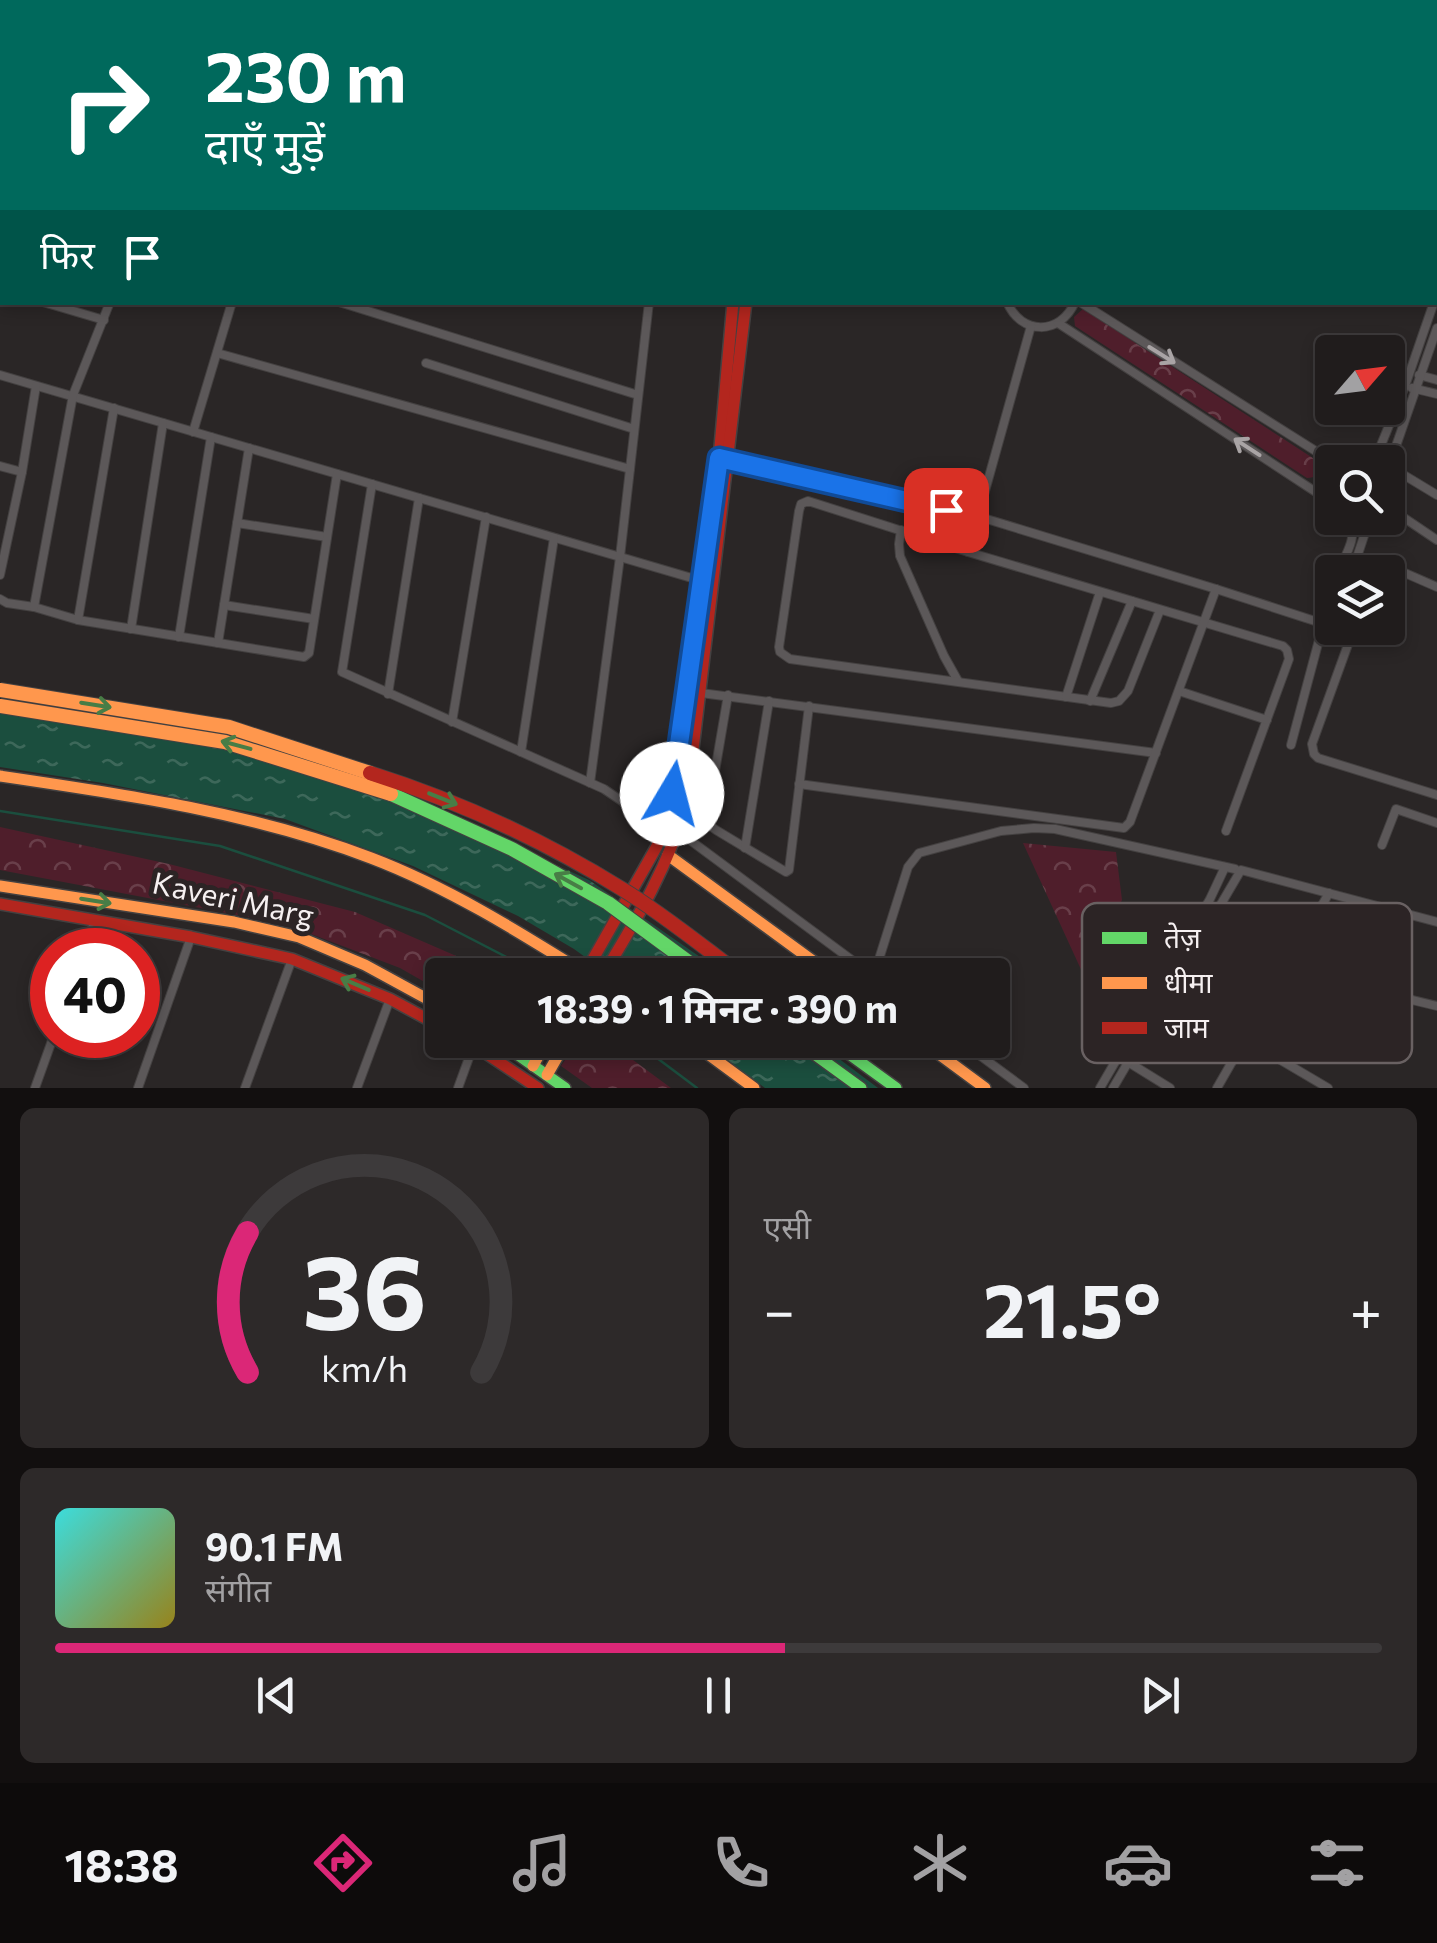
<!DOCTYPE html>
<html lang="hi">
<meta charset="utf-8">
<style>
body{margin:0;font-family:Commissioner,"Noto Sans Devanagari",sans-serif;background:#2d2929;color:#f1f3f6;height:100vh;display:flex;flex-direction:column;font-size:38px;white-space:nowrap}
*{box-sizing:border-box;margin:0}
p{font-size:32px;color:#a2a1a3}
.icon{flex:none;width:55px;height:55px;fill:none;stroke:currentColor;stroke-width:2;stroke-linecap:round;stroke-linejoin:round}
.map{position:relative;height:1088px;overflow:hidden}
.panel{display:flex;flex-direction:column;gap:20px;padding:20px;background:#120f0f;flex:1}
.panel>*{flex:none}
.banner{position:absolute;left:0px;top:0px;width:1438px;height:305px;box-shadow:0 5px 15px #0003,0 0 0 2px #3d3a3b;background:#00695c;color:#fff;overflow:hidden}
.needle{width:65px;rotate:62deg}
.controls{position:absolute;left:1315px;top:335px;display:grid;gap:20px}
.controls a{display:grid;place-items:center;width:90px;height:90px;border-radius:10px;background:#201c1c;box-shadow:0 5px 15px #0003,0 0 0 2px #3d3a3b;font-size:50px}
.speed{position:absolute;left:30px;top:928px;display:flex;gap:20px;font-size:50px;font-weight:700;text-align:center}
.speed>*{display:grid;place-content:center;width:130px;height:130px;border-radius:50%;background:#201c1c;box-shadow:0 5px 15px #0003,0 0 0 2px #3d3a3b;line-height:1}
.speed .limit{border:15px solid #d22;background:#fff;color:#111}
.pin{position:absolute;display:grid;place-items:center;width:85px;height:85px;color:#fff;margin:-42px;border-radius:20px;box-shadow:0 5px 15px #0006}
.me{position:absolute;width:110px;margin:-55px;rotate:8deg;stroke-linejoin:round;filter:drop-shadow(0 0 8px #0008)}
.turn{display:flex;align-items:center;gap:35px;height:210px;padding:0 40px;font-size:45px}
.turn .icon{width:130px;height:130px;stroke-width:2.5}
.turn b{display:block;font-size:70px;line-height:85px}
.then{display:flex;align-items:center;height:95px;padding:0 40px;background:#0003;gap:20px;font-size:38px}
.big{font-size:75px;font-weight:700;line-height:1.1}
.panel .tile{flex:1;display:flex;flex-direction:column;justify-content:center;gap:15px;min-width:0;padding:0 35px;border-radius:15px;background:#2d2929}
.panel .dial{align-items:center;gap:0}
.dial svg{height:260px;overflow:visible;fill:none;stroke:#3d3a3b;stroke-width:7;stroke-linecap:round;text-anchor:middle}
.dial text{fill:#f1f3f6;stroke:none}
.song{display:flex;align-items:center;gap:30px}
.cover{width:120px;height:120px;border-radius:15px;background:linear-gradient(135deg,hsl(180 70% 55%),hsl(50 70% 35%))}
.played{height:10px;border-radius:5px;background:linear-gradient(90deg,#db2777 55%,#3d3a3b 55%)}
.keys{display:flex;justify-content:space-around;direction:ltr}
.heat{display:flex;justify-content:space-between;align-items:center;font-size:55px;direction:ltr}
.panel .tiles{flex:1;display:grid;gap:20px;grid-template-columns:1fr 1fr}
.tile:last-child{grid-column:span 2}
.trip{position:absolute;left:425px;top:958px;width:585px;height:100px;border-radius:10px;background:#201c1c;box-shadow:0 5px 15px #0003,0 0 0 2px #3d3a3b;font-weight:700;line-height:100px;text-align:center}
.menu{display:flex;height:160px;justify-content:space-around;align-items:center;background:#0d0b0b;color:#a2a1a3}
.menu .icon{width:70px;height:70px}
.menu .on{color:#db2777}
.menu b{font-size:45px;color:#f1f3f6}
.map>svg:first-child{display:block}
.forest{fill:url(#forest-crowns)}
.water{fill:url(#water-ripples)}
.lines{fill:none;stroke-linecap:round;stroke-linejoin:round}
.stream{stroke:#1b4e3e;stroke-width:2.5}
.street-casing{stroke:#444141;stroke-width:10}
.fast-casing{stroke:#444141;stroke-width:14}
.slow-casing{stroke:#444141;stroke-width:14}
.jam-casing{stroke:#444141;stroke-width:14}
.street{stroke:#5c5859;stroke-width:8}
.fast{stroke:#63d668;stroke-width:11}
.slow{stroke:#ff974d;stroke-width:11}
.jam{stroke:#b3261e;stroke-width:11}
.fast-bridge-casing{stroke:#444141;stroke-width:16;stroke-linecap:butt}
.slow-bridge-casing{stroke:#444141;stroke-width:16;stroke-linecap:butt}
.jam-bridge-casing{stroke:#444141;stroke-width:16;stroke-linecap:butt}
.fast-bridge{stroke:#63d668;stroke-width:14}
.slow-bridge{stroke:#ff974d;stroke-width:14}
.jam-bridge{stroke:#b3261e;stroke-width:14}
.oneway{stroke:#a9a4a5}
.oneway2{stroke:#487d46}
.route-casing{stroke:#114b97;stroke-width:25}
.route{stroke:#1a73e8;stroke-width:18}
.labels{text-anchor:middle;stroke-width:10;stroke-linejoin:round;paint-order:stroke}
.street-label{font-size:30px;fill:#f6f0f1;stroke:#2c2425}
.key{fill:#2c2425;stroke:#696162;stroke-width:2.5}
.key-label{font-size:28px;fill:#f6f0f1}
</style>
<div class="map">
<svg width="1437" height="1088" viewBox="0 0 1437 1088">
<defs>
<pattern id="forest-crowns" width="20" height="18" patternUnits="userSpaceOnUse" patternTransform="scale(2.5)"><rect width="20" height="18" fill="#4f1e2b"/><path d="M2 6a3 3 0 1 1 6 0M12 15a3 3 0 1 1 6 0" fill="none" stroke="#693f4a"/></pattern>
<pattern id="water-ripples" width="26" height="14" patternUnits="userSpaceOnUse" patternTransform="scale(2.5)"><rect width="26" height="14" fill="#1b4e3e"/><path d="M2 4q2-2 4 0t4 0M15 11q2-2 4 0t4 0" fill="none" stroke="#3d685a"/></pattern>
</defs>
<rect width="100%" height="100%" fill="#2a2626"/>
<g class="forest">
<path d="M1083 309 1319 462C1322 471 1317 478 1307 478L1075 326 1074 317Z"/>
<polygon points="0,827 169,864 355,912 454,955 493,975 442,975 442,992 400,968 285,924 0,870"/>
<polygon points="1023,843 1116,852 1122,900 1084,976"/>
<polygon points="579,1040 606,1040 671,1088 592,1088 561,1066"/>
</g>
<g class="water">
<polygon points="0,702 169,724 393,791 589,880 726,975 610,975 574,949 518,916 413,866 285,819 103,783 0,767"/>
<polygon points="700,1040 814,1040 878,1088 765,1088"/>
</g>
<g class="lines">
<g class="stream">
<polyline points="0,811 220,846 425,915 541,975"/>
<polyline points="633,1040 697,1088"/>
</g>
<g class="street-casing">
<g id="street">
<polyline points="284,0 293,2"/>
<polyline points="1432,0 1437,1"/>
<polyline points="111,2 112,0"/>
<polyline points="613,2 614,0"/>
<polyline points="699,2 699,0"/>
<polyline points="1127,2 1127,0"/>
<polyline points="0,12 2,13"/>
<polyline points="0,26 2,27"/>
<polyline points="0,119 2,120"/>
<polyline points="0,202 2,202"/>
<polyline points="0,290 2,291"/>
<polyline points="43,302 104,320"/>
<polyline points="339,302 638,395"/>
<path d="M1007 302C1021 335 1060 336 1075 302"/>
<polyline points="1080,302 1333,462"/>
<polyline points="1058,323 1328,500"/>
<polyline points="217,353 630,469"/>
<polyline points="426,363 634,429"/>
<polyline points="0,375 702,581"/>
<polyline points="1419,375 1437,380"/>
<polyline points="1412,388 1437,394"/>
<polyline points="193,432 232,302"/>
<polyline points="726,460 980,517 1216,589 1318,622 1350,638"/>
<polyline points="1364,462 1377,455 1405,386 1434,302"/>
<polyline points="0,466 22,472"/>
<polyline points="1389,466 1437,495"/>
<polyline points="1388,469 1437,328"/>
<path d="M1332 476C1325 487 1326 498 1332 508"/>
<polyline points="372,484 342,672 604,789 663,829"/>
<polyline points="1388,507 1437,540"/>
<polyline points="237,523 327,537"/>
<polyline points="901,530 899,544 900,556 944,656 958,681"/>
<polyline points="968,552 1031,326"/>
<path d="M1338 572C1345 556 1360 534 1348 518"/>
<polyline points="1352,572 1370,518"/>
<polyline points="1373,572 1375,568 1382,563 1437,587"/>
<polyline points="0,575 22,472 36,386"/>
<polyline points="0,599 7,603 34,607 78,620 304,657 309,653 337,474"/>
<polyline points="224,605 314,619"/>
<polyline points="34,607 73,395 110,302"/>
<polyline points="1160,610 1128,691 1119,701 1111,703 790,659 780,652 779,647 799,511 801,504 808,501 968,552 1283,646 1287,650 1289,659 1226,831"/>
<polyline points="78,620 114,408"/>
<polyline points="1318,622 1332,586"/>
<polyline points="1354,628 1312,744 1314,754 1318,758 1437,795"/>
<polyline points="131,629 163,423"/>
<polyline points="179,637 211,437"/>
<polyline points="218,643 249,448"/>
<polyline points="1179,691 1267,720"/>
<polyline points="701,693 1156,753"/>
<polyline points="388,694 419,498"/>
<polyline points="728,695 707,818 709,825 716,830 786,872 789,870 809,706"/>
<polyline points="1066,697 1100,592"/>
<polyline points="1090,701 1132,601"/>
<polyline points="452,722 486,517"/>
<polyline points="1291,745 1323,625"/>
<polyline points="521,752 554,538"/>
<polyline points="590,783 620,557 649,302"/>
<polyline points="799,784 1124,828 1130,822 1216,589"/>
<polyline points="679,832 872,975"/>
<polyline points="1382,845 1396,809 1437,823"/>
<polyline points="745,848 769,701"/>
<polyline points="84,950 95,920"/>
<polyline points="874,975 908,867 919,853 1001,831 1034,828 1055,829 1235,869"/>
<polyline points="1279,979 1379,992 1437,1006"/>
<polyline points="1245,1039 1328,1088"/>
<polyline points="959,1040 1024,1088"/>
<polyline points="1128,1062 1170,1088"/>
<polyline points="35,1088 54,1035"/>
<polyline points="138,1088 191,937"/>
<polyline points="245,1088 292,959"/>
<polyline points="357,1088 390,999"/>
<polyline points="458,1088 474,1044"/>
<polyline points="1100,1088 1210,899 1225,867"/>
<polyline points="1113,1088 1241,870 1437,922"/>
<polyline points="1217,1088 1329,893"/>
</g>
</g>
<g class="fast-casing">
<g id="fast">
<polyline points="805,2 806,0"/>
<polyline points="497,1040 565,1088"/>
<polyline points="795,1040 861,1088"/>
<polyline points="830,1040 896,1088"/>
</g>
</g>
<g class="slow-casing">
<g id="slow">
<path d="M0 776C123 794 254 813 371 858 447 887 516 930 585 973"/>
<polyline points="668,855 832,975"/>
<polyline points="0,886 234,922 299,937 365,965 442,1007"/>
<polyline points="689,1040 754,1088"/>
<polyline points="920,1040 985,1088"/>
<polyline points="533,1066 547,1040"/>
<polyline points="547,1075 567,1040"/>
</g>
</g>
<g class="jam-casing">
<g id="jam">
<polyline points="820,2 821,0"/>
<polyline points="0,904 191,937 292,959 390,999 442,1027"/>
<polyline points="584,975 657,846 672,794 719,458 733,302"/>
<path d="M603 975C637 919 670 864 687 800L746 302"/>
<polyline points="466,1040 538,1088"/>
</g>
</g>
<use href="#street" class="street"/>
<use href="#fast" class="fast"/>
<use href="#slow" class="slow"/>
<use href="#jam" class="jam"/>
<g class="fast-bridge-casing">
<polyline id="fast-bridge" points="391,794 512,849 608,903 706,975"/>
</g>
<g class="slow-bridge-casing">
<g id="slow-bridge">
<polyline points="0,690 229,727 370,773"/>
<polyline points="0,706 225,742 391,794"/>
</g>
</g>
<g class="jam-bridge-casing">
<path id="jam-bridge" d="M370 773C458 801 543 840 622 889 663 914 702 946 741 975"/>
</g>
<use href="#fast-bridge" class="fast-bridge"/>
<use href="#slow-bridge" class="slow-bridge"/>
<use href="#jam-bridge" class="jam-bridge"/>
</g>
<defs><path id="oneway-shaft" d="M-6 0H5M1.5-3L5.5 0L1.5 3" fill="none" stroke-width="1.6" stroke-linecap="round" stroke-linejoin="round" transform="scale(2.5)"/></defs>
<g class="oneway">
<use href="#oneway-shaft" transform="translate(1162 355) rotate(32)"/>
<use href="#oneway-shaft" transform="translate(1247 447) rotate(-147)"/>
</g>
<g class="oneway2">
<use href="#oneway-shaft" transform="translate(96 705) rotate(9)"/>
<use href="#oneway-shaft" transform="translate(236 745) rotate(-165)"/>
<use href="#oneway-shaft" transform="translate(443 799) rotate(22)"/>
<use href="#oneway-shaft" transform="translate(568 881) rotate(-151)"/>
<use href="#oneway-shaft" transform="translate(96 901) rotate(9)"/>
<use href="#oneway-shaft" transform="translate(355 984) rotate(-157)"/>
</g>
<g class="lines">
<g class="route-casing">
<polyline id="route" points="672,794 719,458 946,510"/>
</g>
<use href="#route" class="route"/>
</g>
<g class="labels">
<g class="street-label">
<text transform="translate(233 900) rotate(12)" y="10">Kaveri Marg</text>
</g>
</g>
<rect x="1082" y="903" width="330" height="160" rx="15" class="key"/>
<rect x="1102" y="932" width="45" height="12" fill="#63d668"/>
<rect x="1102" y="977" width="45" height="12" fill="#ff974d"/>
<rect x="1102" y="1022" width="45" height="12" fill="#b3261e"/>
<g class="key-label">
<text x="1164" y="948">तेज़</text>
<text x="1164" y="993">धीमा</text>
<text x="1164" y="1038">जाम</text>
</g>
</svg>
<div class="controls">
<a><svg class="needle" viewBox="-14 -14 28 28"><path d="M0-13l5 13h-10z" fill="#e53935"/><path d="M0 13l5-13h-10z" fill="#a2a1a3"/></svg></a>
<a><svg class="icon" aria-label="search" viewBox="0 0 24 24"><circle cx="10" cy="10" r="6"/><path d="M15 15l6 6"/></svg></a>
<a><svg class="icon" aria-label="layers" viewBox="0 0 24 24"><path d="M12 4l9 5-9 5-9-5zM3 14l9 5 9-5"/></svg></a>
</div>
<div class="speed"><div class="limit">40</div></div>
<div class="pin" style="left:946px;top:510px;background:#d93025"><svg class="icon" aria-label="arrive" viewBox="0 0 24 24"><path d="M6 21V4h12l-3 4 3 4H6"/></svg></div>
<svg class="me" style="left:672px;top:794px" viewBox="-20 -20 40 40"><circle r="19" fill="#fff"/><path d="M0-13L10 11 0 6-10 11z" fill="#1a73e8"/></svg>
<div class="trip">18:39 · 1 मिनट · 390 m</div>
<div class="banner">
<div class="turn"><svg class="icon" aria-label="right" viewBox="0 0 24 24"><path d="M7 20v-9h11M14 6l5 5-5 5"/></svg><div><b>230 m</b>दाएँ मुड़ें</div></div>
<div class="then">फिर<svg class="icon" aria-label="arrive" viewBox="0 0 24 24"><path d="M6 21V4h12l-3 4 3 4H6"/></svg></div>
</div>
</div>
<section class="panel">
<div class="tiles">
<div class="tile dial"><svg viewBox="0 0 100 80">
<path d="M14 69A42 42 0 1 1 86 69"/>
<path d="M14 69A42 42 0 0 1 14 26" stroke="#db2777"/>
<text x="50" y="56" font-size="32" font-weight="700">36</text>
<text x="50" y="72" font-size="11">km/h</text>
</svg></div>
<div class="tile"><p>एसी</p>
<div class="heat"><a>−</a><b class="big">21.5°</b><a>+</a></div>
</div>
<div class="tile">
<div class="song"><i class="cover"></i><div><b>90.1 FM</b><p>संगीत</p></div></div>
<div class="played"></div>
<div class="keys"><svg class="icon" aria-label="previous" viewBox="0 0 24 24"><path d="M18 5L8 12l10 7zM5 5v14"/></svg><svg class="icon" aria-label="pause" viewBox="0 0 24 24"><path d="M8 5v14M16 5v14"/></svg><svg class="icon" aria-label="next" viewBox="0 0 24 24"><path d="M6 5l10 7-10 7zM19 5v14"/></svg></div>
</div>
</div>
</section>
<nav class="menu">
<b>18:38</b>
<svg class="icon on" aria-label="directions" viewBox="0 0 24 24"><path d="M12 3l9 9-9 9-9-9zM9 14v-3h6M13 9l2 2-2 2"/></svg>
<svg class="icon" aria-label="music" viewBox="0 0 24 24"><path d="M9 18V5l10-2v13"/><circle cx="6" cy="18" r="3"/><circle cx="16" cy="16" r="3"/></svg>
<svg class="icon" aria-label="phone" viewBox="0 0 24 24"><path d="M5 4h4l2 5-3 2q2 4 5 5l2-3 5 2v4C11 20 4 13 5 4z"/></svg>
<svg class="icon" aria-label="climate" viewBox="0 0 24 24"><path d="M12 3v18M4 7l16 10M4 17L20 7"/></svg>
<svg class="icon" aria-label="car" viewBox="0 0 24 24"><path d="M5 17H2v-5l4-1 3-4h7l3 4 3 1v5h-3M9 17h6M6 11h13"/><circle cx="7" cy="17" r="2"/><circle cx="17" cy="17" r="2"/></svg>
<svg class="icon" aria-label="filters" viewBox="0 0 24 24"><path d="M4 7h16M4 17h16"/><circle cx="9" cy="7" r="2"/><circle cx="15" cy="17" r="2"/></svg>
</nav>
